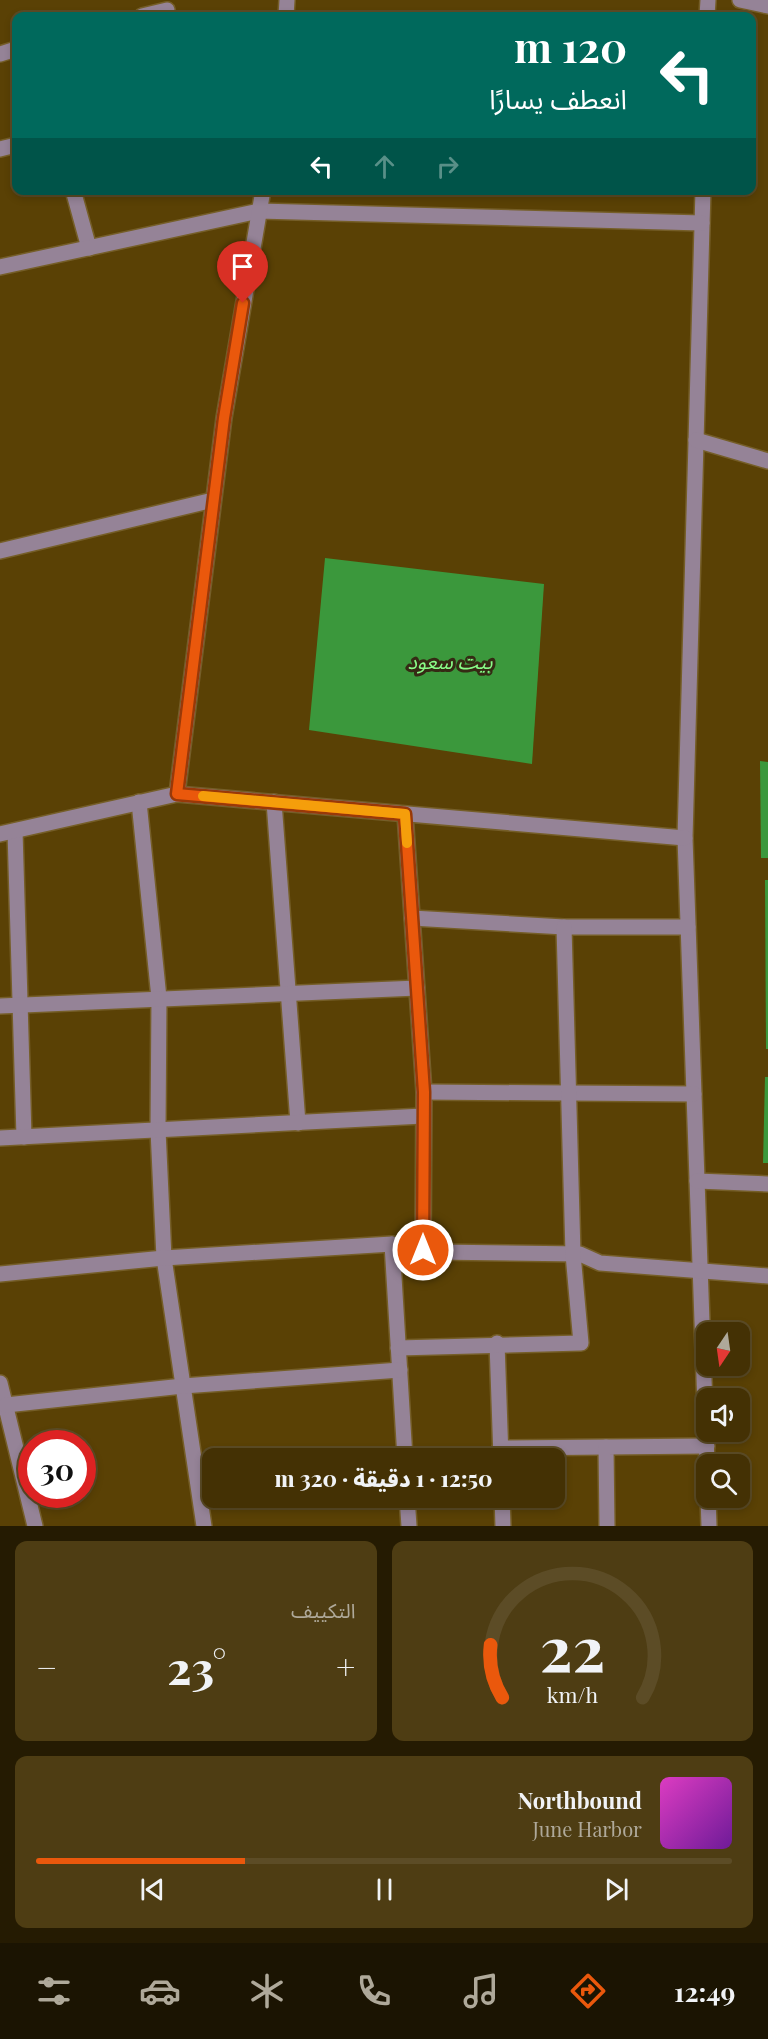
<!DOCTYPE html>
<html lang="ar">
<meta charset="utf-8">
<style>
body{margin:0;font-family:"Playfair Display","Noto Sans Arabic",serif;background:#4e3d13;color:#f1f3f6;direction:rtl;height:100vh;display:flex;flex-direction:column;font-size:22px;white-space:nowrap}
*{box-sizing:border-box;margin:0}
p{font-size:20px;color:#afa99a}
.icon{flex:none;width:33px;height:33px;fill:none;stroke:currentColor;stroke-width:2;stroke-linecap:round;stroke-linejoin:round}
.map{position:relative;height:1526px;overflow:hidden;direction:ltr}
.side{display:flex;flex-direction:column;gap:15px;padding:15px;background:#251b02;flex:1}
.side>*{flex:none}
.guide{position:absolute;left:12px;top:12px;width:744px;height:183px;border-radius:12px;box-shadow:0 3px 9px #0003,0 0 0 2px #5c4c26;direction:rtl;background:#00695c;color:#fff;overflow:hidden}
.needle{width:39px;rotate:193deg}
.fabs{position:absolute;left:696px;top:1322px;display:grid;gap:12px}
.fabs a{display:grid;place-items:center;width:54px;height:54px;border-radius:12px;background:#443104;box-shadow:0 3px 9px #0003,0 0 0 2px #5c4c26;font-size:30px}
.speed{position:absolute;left:18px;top:1430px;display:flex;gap:12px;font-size:30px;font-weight:700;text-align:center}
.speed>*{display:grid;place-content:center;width:78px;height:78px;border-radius:50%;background:#443104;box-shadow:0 3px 9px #0003,0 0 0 2px #5c4c26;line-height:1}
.speed .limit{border:9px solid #d22;background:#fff;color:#111}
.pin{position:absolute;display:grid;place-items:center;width:51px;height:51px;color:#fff;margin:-62px -26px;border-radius:50% 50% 50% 0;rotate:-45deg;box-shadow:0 0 6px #0007}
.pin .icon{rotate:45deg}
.me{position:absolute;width:66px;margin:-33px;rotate:0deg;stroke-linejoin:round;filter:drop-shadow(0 0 4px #0008)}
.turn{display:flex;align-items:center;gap:21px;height:126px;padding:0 30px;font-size:27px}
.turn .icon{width:78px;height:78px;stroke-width:2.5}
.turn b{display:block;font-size:42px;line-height:51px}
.lanes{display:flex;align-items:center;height:57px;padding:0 30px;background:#0003;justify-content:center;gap:30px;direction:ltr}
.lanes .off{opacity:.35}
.big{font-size:45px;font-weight:800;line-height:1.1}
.side .tile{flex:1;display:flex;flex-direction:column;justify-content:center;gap:9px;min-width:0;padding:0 21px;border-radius:12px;background:#4e3d13}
.side .dial{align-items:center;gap:0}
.dial svg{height:156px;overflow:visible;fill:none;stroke:#5c4c26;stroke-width:7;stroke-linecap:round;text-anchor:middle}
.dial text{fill:#f1f3f6;stroke:none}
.song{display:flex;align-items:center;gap:18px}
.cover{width:72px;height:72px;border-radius:9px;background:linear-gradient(135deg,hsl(310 70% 55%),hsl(280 70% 35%))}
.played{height:6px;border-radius:3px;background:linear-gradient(90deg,#ea580c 30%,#5c4c26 30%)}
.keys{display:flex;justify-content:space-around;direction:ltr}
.heat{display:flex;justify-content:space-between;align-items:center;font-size:33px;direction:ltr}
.side .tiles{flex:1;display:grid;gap:15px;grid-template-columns:1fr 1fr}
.tile:last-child{grid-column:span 2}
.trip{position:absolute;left:202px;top:1448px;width:363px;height:60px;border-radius:12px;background:#443104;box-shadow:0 3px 9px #0003,0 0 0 2px #5c4c26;font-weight:800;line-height:60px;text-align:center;direction:rtl}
.dock{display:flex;height:96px;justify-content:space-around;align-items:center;background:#1b1402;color:#afa99a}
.dock .icon{width:42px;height:42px}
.dock .on{color:#ea580c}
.dock b{font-size:27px;color:#f1f3f6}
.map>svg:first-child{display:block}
.forest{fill:#3b983c}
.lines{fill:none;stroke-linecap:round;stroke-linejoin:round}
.minor-casing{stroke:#755e28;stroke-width:18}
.minor{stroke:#958397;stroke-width:15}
.route-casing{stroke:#983908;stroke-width:15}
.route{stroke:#ea580c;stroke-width:10}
.slow{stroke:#f59e0b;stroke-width:10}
.labels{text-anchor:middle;stroke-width:6;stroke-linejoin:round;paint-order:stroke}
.park-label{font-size:20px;font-style:italic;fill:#89fc87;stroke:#352a14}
</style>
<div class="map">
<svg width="768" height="1526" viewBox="0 0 768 1526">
<rect width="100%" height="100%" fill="#5a4105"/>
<g class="forest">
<polygon points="325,558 544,584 532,764 309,730"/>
<polygon points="760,761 768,762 768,858 761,858"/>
<polygon points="765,880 768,880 768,1049 766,1049"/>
<polygon points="765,1077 768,1077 768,1163 763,1163"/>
</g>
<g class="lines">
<g class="minor-casing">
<g id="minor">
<polyline points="740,0 768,6"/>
<polyline points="142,16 167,10"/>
<polyline points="286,16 287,0"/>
<polyline points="707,16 708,0"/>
<polyline points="0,54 16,49"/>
<polyline points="0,149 16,145"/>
<polyline points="73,190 89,248"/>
<polyline points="703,190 685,838 707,1464"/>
<polyline points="0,267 259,211 702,223"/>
<polyline points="696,440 768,461"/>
<polyline points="0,551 213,500"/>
<polyline points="177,794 224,418 263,190"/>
<polyline points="139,802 159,998 158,1130 164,1258 204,1526"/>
<polyline points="274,802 298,1123"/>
<polyline points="405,814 424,1092 423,1250"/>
<polyline points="15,831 24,1137"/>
<polyline points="0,834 177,794 685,838"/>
<polyline points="412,918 564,927 688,927"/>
<polyline points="0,1006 417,988"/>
<polyline points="424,1092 694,1094"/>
<polyline points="0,1138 423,1116"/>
<polyline points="697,1181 768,1184"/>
<polyline points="392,1244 405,1458"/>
<polyline points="0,1274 164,1258 392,1244 435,1252 580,1254 600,1263 768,1276"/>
<polyline points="497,1343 501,1458"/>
<polyline points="398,1348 581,1343 573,1254 564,927"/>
<polyline points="0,1383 35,1526"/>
<polyline points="6,1405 183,1386 400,1370"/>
<polyline points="500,1448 606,1447"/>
<polyline points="407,1497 409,1526"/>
<polyline points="502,1497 503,1526"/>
<polyline points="708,1497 709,1526"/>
<polyline points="607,1526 606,1447 707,1446"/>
</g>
</g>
<use href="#minor" class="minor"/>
</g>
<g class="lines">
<g class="route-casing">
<polyline id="route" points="243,303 224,418 177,794 405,814 424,1092 423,1250"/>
</g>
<use href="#route" class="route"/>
<polyline class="slow" points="203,796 405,814 407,843"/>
</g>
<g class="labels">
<g class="park-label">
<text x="450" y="669">بيت سعود</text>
</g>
</g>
</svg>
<div class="fabs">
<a><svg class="needle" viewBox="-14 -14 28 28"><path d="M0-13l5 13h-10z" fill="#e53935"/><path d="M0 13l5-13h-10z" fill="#afa99a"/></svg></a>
<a><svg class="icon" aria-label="sound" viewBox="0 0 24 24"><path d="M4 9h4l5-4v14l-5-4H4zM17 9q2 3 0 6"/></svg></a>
<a><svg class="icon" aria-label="search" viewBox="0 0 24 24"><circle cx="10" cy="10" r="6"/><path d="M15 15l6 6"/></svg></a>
</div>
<div class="speed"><div class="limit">30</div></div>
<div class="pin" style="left:243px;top:303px;background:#d93025"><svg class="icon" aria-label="arrive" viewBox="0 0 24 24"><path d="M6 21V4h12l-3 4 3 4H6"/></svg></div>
<svg class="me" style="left:423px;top:1250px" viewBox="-20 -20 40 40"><circle r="17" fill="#ea580c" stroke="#fff" stroke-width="3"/><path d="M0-11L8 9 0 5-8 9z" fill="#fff"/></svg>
<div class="trip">12:50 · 1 دقيقة · 320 m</div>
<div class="guide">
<div class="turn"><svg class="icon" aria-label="left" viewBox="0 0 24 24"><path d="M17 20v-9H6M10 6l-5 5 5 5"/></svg><div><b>120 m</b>انعطف يسارًا</div></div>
<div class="lanes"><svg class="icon" aria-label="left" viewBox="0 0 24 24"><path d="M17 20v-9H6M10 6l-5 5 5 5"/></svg><svg class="icon off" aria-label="ahead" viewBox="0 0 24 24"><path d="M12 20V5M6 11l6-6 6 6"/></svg><svg class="icon off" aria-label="right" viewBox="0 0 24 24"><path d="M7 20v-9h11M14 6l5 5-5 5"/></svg></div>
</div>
</div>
<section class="side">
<div class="tiles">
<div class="tile dial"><svg viewBox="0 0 100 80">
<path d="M14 69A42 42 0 1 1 86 69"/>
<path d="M14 69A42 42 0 0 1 8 42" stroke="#ea580c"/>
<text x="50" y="56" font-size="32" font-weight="700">22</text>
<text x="50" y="72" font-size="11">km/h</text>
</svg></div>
<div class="tile"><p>التكييف</p>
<div class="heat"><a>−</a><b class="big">23°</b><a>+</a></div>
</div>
<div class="tile">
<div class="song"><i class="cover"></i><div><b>Northbound</b><p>June Harbor</p></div></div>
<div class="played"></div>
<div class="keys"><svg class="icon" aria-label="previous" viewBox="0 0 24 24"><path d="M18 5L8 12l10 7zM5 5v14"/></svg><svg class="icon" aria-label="pause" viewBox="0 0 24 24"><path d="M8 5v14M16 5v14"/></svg><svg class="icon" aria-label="next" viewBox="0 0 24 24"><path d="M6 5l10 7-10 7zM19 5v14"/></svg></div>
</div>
</div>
</section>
<nav class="dock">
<b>12:49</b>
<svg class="icon on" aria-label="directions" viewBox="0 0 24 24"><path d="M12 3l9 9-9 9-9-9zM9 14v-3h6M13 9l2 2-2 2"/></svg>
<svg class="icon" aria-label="music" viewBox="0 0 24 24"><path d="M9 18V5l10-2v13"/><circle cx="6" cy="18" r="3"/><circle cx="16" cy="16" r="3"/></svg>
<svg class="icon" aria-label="phone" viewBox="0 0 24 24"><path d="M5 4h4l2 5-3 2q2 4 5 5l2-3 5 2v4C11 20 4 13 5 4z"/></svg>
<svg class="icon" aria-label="climate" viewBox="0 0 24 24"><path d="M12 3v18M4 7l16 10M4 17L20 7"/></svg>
<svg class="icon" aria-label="car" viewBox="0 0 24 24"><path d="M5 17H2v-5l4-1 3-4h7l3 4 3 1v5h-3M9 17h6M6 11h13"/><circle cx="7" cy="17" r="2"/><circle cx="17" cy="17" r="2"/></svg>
<svg class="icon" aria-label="filters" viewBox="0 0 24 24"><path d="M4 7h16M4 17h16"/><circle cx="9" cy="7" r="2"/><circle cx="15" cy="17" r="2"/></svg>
</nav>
